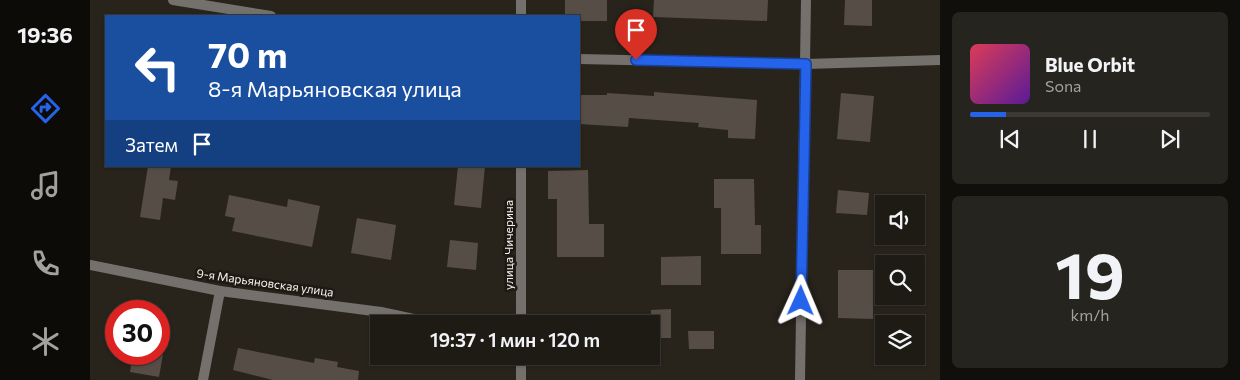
<!DOCTYPE html>
<html lang="ru">
<meta charset="utf-8">
<style>
body{margin:0;font-family:Commissioner,sans-serif;background:#26241e;color:#f1f3f6;height:100vh;display:flex;flex-direction:column;font-size:19px;white-space:nowrap}
*{box-sizing:border-box;margin:0}
p{font-size:16px;color:#a1a1a0}
.icon{flex:none;width:28px;height:28px;fill:none;stroke:currentColor;stroke-width:2;stroke-linecap:round;stroke-linejoin:round}
.map{position:relative;flex:1;overflow:hidden}
.sheet{display:flex;flex-direction:column;gap:12px;padding:12px;background:#100f0c;width:300px}
.sheet>*{flex:none}
.hud{position:absolute;left:15px;top:15px;width:475px;height:152px;border-radius:0px;box-shadow:0 1px 4px #0004,0 0 0 1px #3c3934;background:#1a4fa0;color:#fff;overflow:hidden}
.buttons{position:absolute;left:785px;top:195px;display:grid;gap:10px}
.buttons a{display:grid;place-items:center;width:50px;height:50px;border-radius:0px;background:#1e1b15;box-shadow:0 1px 4px #0004,0 0 0 1px #3c3934;font-size:25px}
.speed{position:absolute;left:15px;top:300px;display:flex;gap:10px;font-size:25px;font-weight:700;text-align:center}
.speed>*{display:grid;place-content:center;width:65px;height:65px;border-radius:50%;background:#1e1b15;box-shadow:0 1px 4px #0004,0 0 0 1px #3c3934;line-height:1}
.speed .limit{border:8px solid #d22;background:#fff;color:#111}
.pin{position:absolute;display:grid;place-items:center;width:42px;height:42px;color:#fff;margin:-51px -21px;border-radius:50% 50% 50% 0;rotate:-45deg;box-shadow:0 0 5px #0007}
.pin .icon{rotate:45deg}
.me{position:absolute;width:55px;margin:-28px;rotate:1deg;stroke-linejoin:round;filter:drop-shadow(0 0 4px #0008)}
.turn{display:flex;align-items:center;gap:18px;height:105px;padding:0 20px;font-size:22px}
.turn .icon{width:65px;height:65px;stroke-width:2.5}
.turn b{display:block;font-size:35px;line-height:42px}
.then{display:flex;align-items:center;height:48px;padding:0 20px;background:#0003;gap:10px;font-size:19px}
.sheet .widget{flex:1;display:flex;flex-direction:column;justify-content:center;gap:8px;min-width:0;padding:0 18px;border-radius:8px;background:#26241e}
.sheet .dial{align-items:center;gap:0}
.dial b{font-size:65px;line-height:1}
.song{display:flex;align-items:center;gap:15px}
.cover{width:60px;height:60px;border-radius:8px;background:linear-gradient(135deg,hsl(350 70% 55%),hsl(270 70% 35%))}
.played{height:5px;border-radius:2px;background:linear-gradient(90deg,#2563eb 15%,#3c3934 15%)}
.keys{display:flex;justify-content:space-around;direction:ltr}
.trip{position:absolute;left:280px;top:315px;width:290px;height:50px;border-radius:0px;background:#1e1b15;box-shadow:0 1px 4px #0004,0 0 0 1px #3c3934;font-weight:600;line-height:50px;text-align:center}
main{display:flex;flex:1;min-height:0}
.tabs{display:flex;flex-direction:column;width:90px;justify-content:space-around;align-items:center;background:#0c0b08;color:#a1a1a0}
.tabs .icon{width:35px;height:35px}
.tabs .active{color:#2563eb}
.tabs b{font-size:22px;color:#f1f3f6}
.map>svg:first-child{display:block}
.building{fill:#564d47}
.lines{fill:none;stroke-linecap:round;stroke-linejoin:round}
.minor{stroke:#74716d;stroke-width:10}
.route-casing{stroke:#184099;stroke-width:12}
.route{stroke:#2563eb;stroke-width:9}
.labels{text-anchor:middle;stroke-width:5;stroke-linejoin:round;paint-order:stroke}
.street-label{font-size:12px;fill:#f6f4ee;stroke:#1e1a13}
</style>
<main>
<nav class="tabs">
<b>19:36</b>
<svg class="icon active" aria-label="directions" viewBox="0 0 24 24"><path d="M12 3l9 9-9 9-9-9zM9 14v-3h6M13 9l2 2-2 2"/></svg>
<svg class="icon" aria-label="music" viewBox="0 0 24 24"><path d="M9 18V5l10-2v13"/><circle cx="6" cy="18" r="3"/><circle cx="16" cy="16" r="3"/></svg>
<svg class="icon" aria-label="phone" viewBox="0 0 24 24"><path d="M5 4h4l2 5-3 2q2 4 5 5l2-3 5 2v4C11 20 4 13 5 4z"/></svg>
<svg class="icon" aria-label="climate" viewBox="0 0 24 24"><path d="M12 3v18M4 7l16 10M4 17L20 7"/></svg>
</nav>
<div class="map">
<svg width="850" height="380" viewBox="0 0 850 380">
<rect width="100%" height="100%" fill="#28241c"/>
<g class="building">
<polygon points="475,0 517,0 517,21 489,21 489,16 475,16"/>
<polygon points="564,0 678,0 677,21 563,17"/>
<polygon points="755,0 782,0 782,26 754,25"/>
<polygon points="564,92 667,100 665,139 638,138 638,130 608,127 609,123 539,118 538,127 489,124 489,95 517,95 517,93 564,96"/>
<polygon points="751,93 784,96 780,142 747,139"/>
<polygon points="58,166 81,166 79,180 88,181 85,200 73,198 70,220 50,217"/>
<polygon points="368,166 395,166 391,208 364,205"/>
<polygon points="498,170 499,224 514,224 514,257 467,257 467,199 458,199 458,171"/>
<polygon points="624,179 664,179 665,225 671,225 671,254 631,254 631,208 624,208"/>
<polygon points="748,190 779,193 777,215 746,213"/>
<polygon points="139,195 197,207 198,199 230,206 222,247 142,231 145,218 135,216"/>
<polygon points="267,218 306,225 301,260 261,253"/>
<polygon points="360,240 388,243 386,270 357,267"/>
<polygon points="611,256 611,285 571,285 571,257"/>
<polygon points="748,270 783,270 783,319 748,318"/>
<polygon points="581,309 581,338 561,338 561,310"/>
<polygon points="598,331 624,331 624,349 599,349"/>
<polygon points="148,348 224,363 225,358 248,362 247,367 269,371 268,380 183,380 143,370"/>
<polygon points="43,354 73,354 69,377 40,372"/>
</g>
<g class="lines">
<g class="minor">
<polyline points="83,0 181,16"/>
<polyline points="431,0 431,16"/>
<polyline points="489,59 716,64 850,60"/>
<polyline points="0,265 130,291 291,312 347,324"/>
<polyline points="431,324 431,166"/>
<polyline points="431,356 431,380"/>
<polyline points="113,380 130,291"/>
<polyline points="710,380 716,0"/>
</g>
</g>
<g class="lines">
<g class="route-casing">
<polyline id="route" points="546,60 716,64 711,301"/>
</g>
<use href="#route" class="route"/>
</g>
<g class="labels">
<g class="street-label">
<text transform="translate(419 245) rotate(-90)" y="4">улица Чичерина</text>
<text transform="translate(175 283) rotate(8)" y="4">9-я Марьяновская улица</text>
</g>
</g>
</svg>
<div class="buttons">
<a><svg class="icon" aria-label="sound" viewBox="0 0 24 24"><path d="M4 9h4l5-4v14l-5-4H4zM17 9q2 3 0 6"/></svg></a>
<a><svg class="icon" aria-label="search" viewBox="0 0 24 24"><circle cx="10" cy="10" r="6"/><path d="M15 15l6 6"/></svg></a>
<a><svg class="icon" aria-label="layers" viewBox="0 0 24 24"><path d="M12 4l9 5-9 5-9-5zM3 14l9 5 9-5"/></svg></a>
</div>
<div class="speed"><div class="limit">30</div></div>
<div class="pin" style="left:546px;top:60px;background:#d93025"><svg class="icon" aria-label="arrive" viewBox="0 0 24 24"><path d="M6 21V4h12l-3 4 3 4H6"/></svg></div>
<svg class="me" style="left:711px;top:301px" viewBox="-20 -20 40 40"><path d="M0-17L14 15 0 8-14 15z" fill="#2563eb" stroke="#fff" stroke-width="4"/></svg>
<div class="trip">19:37 · 1 мин · 120 m</div>
<div class="hud">
<div class="turn"><svg class="icon" aria-label="left" viewBox="0 0 24 24"><path d="M17 20v-9H6M10 6l-5 5 5 5"/></svg><div><b>70 m</b>8-я Марьяновская улица</div></div>
<div class="then">Затем<svg class="icon" aria-label="arrive" viewBox="0 0 24 24"><path d="M6 21V4h12l-3 4 3 4H6"/></svg></div>
</div>
</div>
<section class="sheet">
<div class="widget">
<div class="song"><i class="cover"></i><div><b>Blue Orbit</b><p>Sona</p></div></div>
<div class="played"></div>
<div class="keys"><svg class="icon" aria-label="previous" viewBox="0 0 24 24"><path d="M18 5L8 12l10 7zM5 5v14"/></svg><svg class="icon" aria-label="pause" viewBox="0 0 24 24"><path d="M8 5v14M16 5v14"/></svg><svg class="icon" aria-label="next" viewBox="0 0 24 24"><path d="M6 5l10 7-10 7zM19 5v14"/></svg></div>
</div>
<div class="widget dial"><b>19</b><p>km/h</p></div>
</section>
</main>
